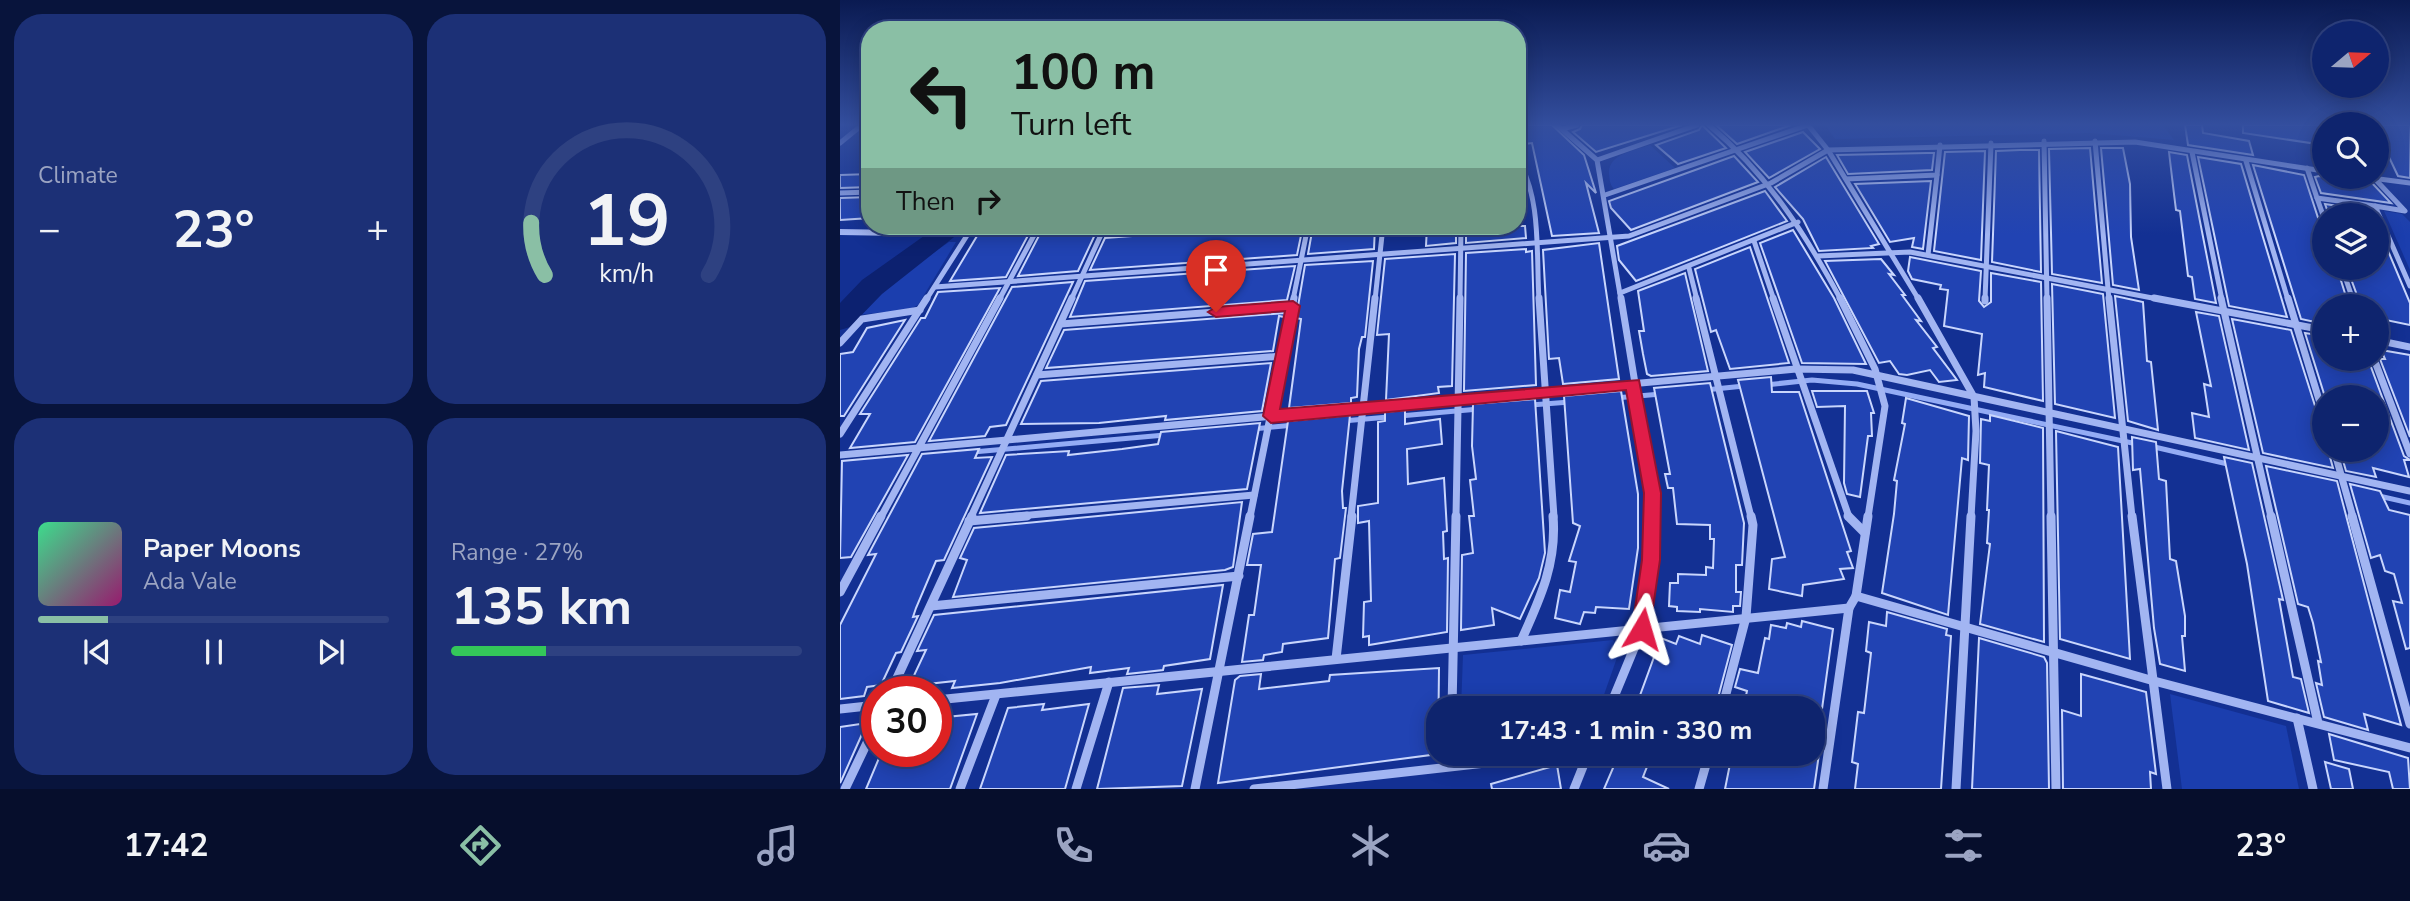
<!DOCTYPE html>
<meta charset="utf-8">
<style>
body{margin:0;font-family:"Nunito Sans",sans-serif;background:#1c3076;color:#f1f3f6;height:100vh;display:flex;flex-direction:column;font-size:26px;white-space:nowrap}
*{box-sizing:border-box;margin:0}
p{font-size:23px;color:#9ba4c2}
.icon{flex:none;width:38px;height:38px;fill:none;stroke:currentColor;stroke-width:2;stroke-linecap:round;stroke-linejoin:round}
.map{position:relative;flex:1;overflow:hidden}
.side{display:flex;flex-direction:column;gap:14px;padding:14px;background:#08143c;width:840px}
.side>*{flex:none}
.banner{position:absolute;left:21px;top:21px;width:665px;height:214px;border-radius:28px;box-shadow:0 4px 18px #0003,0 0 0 2px #2e4181;background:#8abfa5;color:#111;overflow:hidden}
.needle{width:46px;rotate:71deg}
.controls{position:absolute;left:1472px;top:21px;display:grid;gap:14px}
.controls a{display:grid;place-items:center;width:77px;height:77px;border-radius:50%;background:#0e246e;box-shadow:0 4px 18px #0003,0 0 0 2px #2e4181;font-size:35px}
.speed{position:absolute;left:21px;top:676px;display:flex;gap:14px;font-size:35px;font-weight:700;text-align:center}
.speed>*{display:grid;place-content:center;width:91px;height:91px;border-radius:50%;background:#0e246e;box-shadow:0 4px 18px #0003,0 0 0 2px #2e4181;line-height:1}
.speed .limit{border:10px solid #d22;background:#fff;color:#111}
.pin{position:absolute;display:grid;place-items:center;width:60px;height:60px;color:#fff;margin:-72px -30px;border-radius:50% 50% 50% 0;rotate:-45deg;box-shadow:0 0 7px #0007}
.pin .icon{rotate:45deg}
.me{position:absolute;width:77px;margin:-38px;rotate:7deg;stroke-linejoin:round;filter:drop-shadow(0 0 5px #0008)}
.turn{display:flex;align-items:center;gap:24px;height:147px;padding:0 35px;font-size:32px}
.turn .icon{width:91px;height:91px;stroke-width:2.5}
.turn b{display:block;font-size:49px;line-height:60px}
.then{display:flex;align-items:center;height:66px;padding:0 35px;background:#0003;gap:14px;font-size:26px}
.big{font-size:52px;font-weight:700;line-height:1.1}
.side .tile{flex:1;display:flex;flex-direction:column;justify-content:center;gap:10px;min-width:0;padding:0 24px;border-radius:28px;background:#1c3076}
.side .dial{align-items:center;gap:0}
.dial svg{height:182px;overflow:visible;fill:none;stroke:#2e4181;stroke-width:7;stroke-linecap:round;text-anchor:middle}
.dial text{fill:#f1f3f6;stroke:none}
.song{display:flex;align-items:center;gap:21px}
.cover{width:84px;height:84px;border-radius:10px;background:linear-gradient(135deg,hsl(150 70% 55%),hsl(320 70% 35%))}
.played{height:7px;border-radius:4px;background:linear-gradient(90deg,#8abfa5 20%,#2e4181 20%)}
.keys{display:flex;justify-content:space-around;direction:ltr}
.heat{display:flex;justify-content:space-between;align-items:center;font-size:38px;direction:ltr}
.charge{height:10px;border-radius:5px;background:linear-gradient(90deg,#34c759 27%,#2e4181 0)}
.side .tiles{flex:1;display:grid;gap:14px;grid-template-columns:repeat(2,1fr)}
.trip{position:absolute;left:586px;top:696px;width:399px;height:70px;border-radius:28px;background:#0e246e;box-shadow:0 4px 18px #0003,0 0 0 2px #2e4181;font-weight:700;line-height:70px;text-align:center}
.tabs{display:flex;height:112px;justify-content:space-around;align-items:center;background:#060e2c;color:#9ba4c2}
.tabs .icon{width:49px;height:49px}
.tabs .active{color:#8abfa5}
.tabs b{font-size:32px;color:#f1f3f6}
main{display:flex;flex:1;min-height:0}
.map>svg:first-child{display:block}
.green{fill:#1b3eae}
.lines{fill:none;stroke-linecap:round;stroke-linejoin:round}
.stream{stroke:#94acf5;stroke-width:5}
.river{fill:#0c2170;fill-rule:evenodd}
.building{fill:#2143b3;stroke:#c9d6fd;stroke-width:2}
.minor-far2{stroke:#a2b5f2;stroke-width:5}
.minor-far1{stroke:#a2b5f2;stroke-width:7}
.minor{stroke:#a2b5f2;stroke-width:9}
.tertiary{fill:#a2b5f2;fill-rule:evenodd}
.route{fill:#e11d48;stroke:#92132f;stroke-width:2}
</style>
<main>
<section class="side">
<div class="tiles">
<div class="tile"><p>Climate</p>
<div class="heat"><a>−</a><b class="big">23°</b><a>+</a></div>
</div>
<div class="tile dial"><svg viewBox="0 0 100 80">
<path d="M14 69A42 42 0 1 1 86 69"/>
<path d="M14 69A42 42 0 0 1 8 46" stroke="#8abfa5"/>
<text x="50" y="56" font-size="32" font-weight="700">19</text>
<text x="50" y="72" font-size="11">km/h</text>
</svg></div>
<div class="tile">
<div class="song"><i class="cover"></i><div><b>Paper Moons</b><p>Ada Vale</p></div></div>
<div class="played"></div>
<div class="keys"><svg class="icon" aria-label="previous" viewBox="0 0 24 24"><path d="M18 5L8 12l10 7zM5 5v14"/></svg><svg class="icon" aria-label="pause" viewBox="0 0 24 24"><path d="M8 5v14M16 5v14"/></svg><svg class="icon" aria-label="next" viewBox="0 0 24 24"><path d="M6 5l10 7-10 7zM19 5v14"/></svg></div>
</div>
<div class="tile"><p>Range · 27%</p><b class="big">135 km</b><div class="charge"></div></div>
</div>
</section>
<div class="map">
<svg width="1570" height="789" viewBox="0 0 1570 789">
<rect width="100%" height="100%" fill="#133093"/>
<g class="green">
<polygon points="985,125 1323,125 1334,140 1250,133 995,139"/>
<path d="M810 145 835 168 774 189C769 183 770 180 769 173 769 153 795 151 810 145Z"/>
<polygon points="1544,211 1562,214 1570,222 1570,270"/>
<polygon points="109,242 116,242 78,305 68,310 15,315 35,293"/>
<polygon points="773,640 780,649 759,709 621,709 623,655"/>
<polygon points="1330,694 1446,726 1459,789 1342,789"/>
</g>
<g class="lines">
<g class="stream">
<polyline points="925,385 972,380 1017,384 1297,444"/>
<polyline points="865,390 904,386"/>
<polyline points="775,398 821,394"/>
<polyline points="691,405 730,402"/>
<polyline points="503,421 639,409"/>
<polyline points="412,429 455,425"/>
<polyline points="1310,446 1392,465"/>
<polyline points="133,452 325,435"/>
<polyline points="1539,496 1570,503"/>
</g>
<polygon class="river" points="98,226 128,226 42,294 10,327 0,330 0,303 22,280"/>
</g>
<g class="building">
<polygon points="677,125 712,125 744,155 756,193 746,183 759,233 712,236 692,143 677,145"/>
<polygon points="742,125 842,125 756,152 733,132 740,129"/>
<polygon points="862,125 886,148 838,164 816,145 859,130"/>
<polygon points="876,125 951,125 897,144"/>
<polygon points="1345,125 1362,125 1363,133 1409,141 1413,155 1348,145"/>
<polygon points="1403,125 1484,125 1484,145 1403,133"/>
<polygon points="1536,125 1570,125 1570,178 1558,176 1548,155 1536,153"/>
<polygon points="963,132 980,149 929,178 905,152"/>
<polygon points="1250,148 1262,283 1212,274 1209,149"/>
<polygon points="1261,148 1283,148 1290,184 1291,237 1299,290 1273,285"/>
<polygon points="1180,150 1199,150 1201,272 1152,262 1156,151"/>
<polygon points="1145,151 1141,260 1094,251 1105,152"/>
<polygon points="1329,152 1347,155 1376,303 1355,299 1352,277 1348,276 1340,211 1336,210 1334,194"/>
<polygon points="1087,153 1094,153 1092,170 1008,174 997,155"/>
<polygon points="894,156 918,182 791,230 771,208 769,201"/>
<polygon points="986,157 1039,244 1031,246 1033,248 979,251 963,219 935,187"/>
<polygon points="1358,157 1401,164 1447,317 1389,306"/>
<polygon points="1413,165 1464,175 1484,236 1484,268 1497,268 1509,306 1484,306 1484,324 1461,319"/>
<polygon points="30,174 30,187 0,188 0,175"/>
<polygon points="1479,176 1532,183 1551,203 1481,193 1475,177"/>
<polygon points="1091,181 1083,249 1072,247 1074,238 1050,242 1015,184"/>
<polygon points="925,191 947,221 796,281 779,260 777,246"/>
<polygon points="30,197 30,218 0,220 0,198"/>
<polygon points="1485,204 1531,211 1533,215 1489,215"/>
<polygon points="143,226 193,226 166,277 110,281"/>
<polygon points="204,226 259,226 238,271 178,276"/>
<polygon points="429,226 463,226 457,255 250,270 265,238"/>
<polygon points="473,226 535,226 534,249 468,254"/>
<polygon points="587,226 616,226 616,243 586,246"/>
<polygon points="626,226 685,226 686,238 626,243"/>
<polygon points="1538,227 1570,303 1570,325 1536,318 1536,306 1521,306 1507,268 1536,268"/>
<polygon points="953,230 994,298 1026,364 962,363 920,243"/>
<polygon points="759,243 779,379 723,384 719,358 709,359 703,250"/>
<polygon points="910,247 949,363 890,369 876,330 871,332 855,269"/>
<polygon points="686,249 686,252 692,251 696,385 624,391 626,253"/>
<polygon points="615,254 612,386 598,387 599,393 546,400 549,334 537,335 545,259"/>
<polygon points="1070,257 1141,271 1139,301 1144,307 1151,302 1151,273 1201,282 1203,401 1144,387 1145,373 1138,375 1142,334 1104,326 1108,290 1100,289 1101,285 1072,279 1068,271"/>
<polygon points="1041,259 1054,275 1049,274 1065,295 1062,295 1081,321 1076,320 1097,347 1093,348 1117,380 1099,382 1090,370 1067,375 1059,374 1050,361 1039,363 985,261"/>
<polygon points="533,261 525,337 522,337 519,349 517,397 511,398 511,403 449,408 461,319 456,318 465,265"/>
<polygon points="455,266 447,300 230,317 245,281"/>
<polygon points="845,273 868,371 811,376 807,374 803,354 799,331 804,331 798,291"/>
<polygon points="233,282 166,425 150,427 145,436 89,441 172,287"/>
<polygon points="1212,284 1263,294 1275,418 1215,404"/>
<polygon points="160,288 75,442 10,448 30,414 20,414 81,318 85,318 98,292"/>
<polygon points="1275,296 1303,302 1307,361 1311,362 1318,430 1288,421"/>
<polygon points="1356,312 1379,316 1409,450 1355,438 1352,413 1369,417 1364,384 1371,386"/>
<polygon points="445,313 444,317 439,316 433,351 206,368 224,330"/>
<polygon points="1392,319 1451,330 1482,428 1484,450 1488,450 1493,468 1423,453"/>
<polygon points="65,320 4,416 0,416 0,354 13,352 27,328"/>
<polygon points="1465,333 1484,336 1484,359 1528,359 1564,456 1570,460 1564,460 1569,477 1533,468 1536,477 1506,471 1500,450 1536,450 1536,397 1485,397"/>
<polygon points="1541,350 1570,355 1570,437 1540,359 1545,359"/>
<polygon points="431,363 422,411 325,420 326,416 259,423 181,424 201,381"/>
<polygon points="931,377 932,392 959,392 1011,551 1007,552 1013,568 1000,569 1004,579 963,585 962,596 929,589 932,559 945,557 898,380"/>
<polygon points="870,383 904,523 902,565 896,565 896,592 901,592 900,606 893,606 893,612 860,609 860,612 837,611 837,607 829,606 830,583 838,583 838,574 866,575 866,567 873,568 874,539 870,539 870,525 837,524 833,488 828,488 825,474 830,474 814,388"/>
<polygon points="781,391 798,494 798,548 789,609 756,607 755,613 744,612 740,624 715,618 720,590 730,592 736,562 729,561 740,526 733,523 724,396"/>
<polygon points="972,391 1027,391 1034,413 1031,413 1032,436 1028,436 1020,497 1007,494 1004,483 1005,406 977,407"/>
<polygon points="1066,398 1129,416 1128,460 1122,458 1108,615 1042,593 1054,514 1057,481 1054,480 1065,424 1062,423"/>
<polygon points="695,399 705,553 699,578 680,619 652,608 654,625 621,630 622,555 633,553 629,516 634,516 630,480 636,479 632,446 633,404"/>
<polygon points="565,410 565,424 600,419 602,444 567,449 568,484 604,478 607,531 603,532 604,559 608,558 607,632 529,645 529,636 523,637 524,602 531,601 529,521 518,523 518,506 538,503 538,422 545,421 545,412"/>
<polygon points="510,415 502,491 503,508 506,508 500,558 495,559 488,638 443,644 442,652 424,655 423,660 402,662 409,615 414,615 421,565 407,565 413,534 432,532 448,421"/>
<polygon points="1150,415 1203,428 1204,642 1140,624 1150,544 1147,543 1149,510 1147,510 1149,465 1140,463 1141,419 1150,421"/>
<polygon points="420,423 407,489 140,513 166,455 229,451 228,455 282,449 318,444 321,432"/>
<polygon points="1216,431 1278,447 1290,659 1220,639"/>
<polygon points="1292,437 1316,442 1319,479 1326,481 1330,559 1336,561 1345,616 1345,636 1342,636 1345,671 1320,664 1314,628 1300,469 1293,470"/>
<polygon points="139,449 135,458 152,457 104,560 96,561 76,608 73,617 78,616 61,652 56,653 41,685 27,687 24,696 0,699 0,625 36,554 28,555 82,454"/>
<polygon points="68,455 11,557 0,558 2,461"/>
<polygon points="1384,457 1412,463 1443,600 1439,599 1453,677 1461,679 1469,713 1428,701 1407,564"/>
<polygon points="1426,466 1497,481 1561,725 1524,714 1528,730 1484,717 1476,683 1482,685 1478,661 1481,662 1473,623 1468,607 1458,604"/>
<polygon points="1510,484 1540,491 1549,510 1570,515 1570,648 1566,649 1553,601 1562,603 1554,574 1545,571 1540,555 1531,558"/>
<polygon points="402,502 393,567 385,570 113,597 127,560 120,558 134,528"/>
<polygon points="383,585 370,659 324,666 323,670 287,674 289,668 250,673 251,667 160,683 112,688 115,681 69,686 86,650 77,651 94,615"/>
<polygon points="1047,612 1107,629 1106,635 1111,636 1101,789 1015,789 1018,764 1012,762 1018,712 1024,713 1031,653 1026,651 1029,622 1046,626"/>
<polygon points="962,621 993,629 982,709 903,709 907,691 895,687 900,669 918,673 925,638 929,639 931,625 946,628 947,623 961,627"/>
<polygon points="862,635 892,645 875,709 795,709 821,638 836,644 839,636 860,644"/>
<polygon points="1139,638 1204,657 1207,663 1209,789 1132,789"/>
<polygon points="599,668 598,754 378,783 395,680 400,676 421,674 419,689 489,681 490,675"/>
<polygon points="1241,674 1306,692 1316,774 1310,772 1311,789 1223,789 1222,710 1241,716"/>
<polygon points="319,685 317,694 362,689 342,786 257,789 283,688"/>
<polygon points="204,704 202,710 249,704 225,789 140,789 168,708"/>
<polygon points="137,714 110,789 26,789 42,751 96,751 96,734 100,734 106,717"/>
<polygon points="27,723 2,779 0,783 0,727"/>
<polygon points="1489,734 1568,758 1570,789 1553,789 1549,772 1494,760"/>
<polygon points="779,754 812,754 803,777 829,789 764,789"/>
<polygon points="892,754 979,754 974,789 885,789"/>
<polygon points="1485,762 1509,769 1513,789 1491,789"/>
<polygon points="717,765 721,789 652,789 651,784"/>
</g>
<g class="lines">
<g class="minor-far2">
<polyline points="717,125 757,160 781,300"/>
<path d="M869 125C927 174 965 233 1001 300"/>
<polyline points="968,125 988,150 1079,300"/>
<polyline points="722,129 737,125"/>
<polyline points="1204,141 1207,300"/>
<polyline points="1255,141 1269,300"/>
<polyline points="0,143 22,125"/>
<polyline points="1352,152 1382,300"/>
<path d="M677 158C702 198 696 254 699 300"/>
<polyline points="757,160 857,125"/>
<polyline points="1406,161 1448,300"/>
<polyline points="1467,168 1477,198 1535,206"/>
<polyline points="1524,177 1570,183"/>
<polyline points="1534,178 1565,211 1535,206 1570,286"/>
<polyline points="1006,179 1097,175 1100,145"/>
<polyline points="0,193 30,192"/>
<polyline points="765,195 968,125"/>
<polyline points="1477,198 1484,218"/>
<polyline points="262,233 362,226"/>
<polyline points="914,241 934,300"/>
<polyline points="1088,255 1097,175"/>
<polyline points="978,256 1070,252 1323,300"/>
<polyline points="849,268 857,300"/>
<polyline points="1502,268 1513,300"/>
<polyline points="95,287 789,236 931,183 988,150 1295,142 1484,171"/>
<polyline points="780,293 958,222"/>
<polyline points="86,300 133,226"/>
<polyline points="159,300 199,226"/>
<polyline points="231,300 265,226"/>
<polyline points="453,300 468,226"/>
<polyline points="535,300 543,226"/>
<polyline points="620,300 621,226"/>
<polyline points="1145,300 1151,143"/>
</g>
<g class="minor-far1">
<polyline points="699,298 714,517"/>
<polyline points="781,298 813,493 812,517"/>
<polyline points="856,298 911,517"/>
<polyline points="933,298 1009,517"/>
<polyline points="1000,298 1035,369 1045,406 1028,517"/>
<polyline points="1078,298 1134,397 1136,431 1131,517"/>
<polyline points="1207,298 1211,517"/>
<polyline points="1269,298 1292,517"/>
<polyline points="1314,298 1484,330"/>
<polyline points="1381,298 1431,517"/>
<polyline points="1448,298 1484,416"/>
<polyline points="1512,298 1515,306"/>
<polyline points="1145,301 1145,298"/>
<polyline points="221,324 453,306"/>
<polyline points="1536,340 1570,347"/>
<polyline points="0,343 22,319 80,310"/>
<polyline points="1534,359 1570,454"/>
<polyline points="197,375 443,356"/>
<polyline points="0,434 87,298"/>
<polyline points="1494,450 1513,517"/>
<polyline points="0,455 956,369 1013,370 1570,491"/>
<polyline points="41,517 160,298"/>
<polyline points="131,517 232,298"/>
<polyline points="168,517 414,495"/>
<polyline points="410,517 454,298"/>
<polyline points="511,517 535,298"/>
<polyline points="616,517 620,298"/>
</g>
<g class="minor">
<polyline points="1008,516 1025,533"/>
<polyline points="1211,516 1216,789"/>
<polyline points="1292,516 1327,789"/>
<polyline points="1431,516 1478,723"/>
<polyline points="1512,516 1570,724"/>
<polyline points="129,521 187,516"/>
<polyline points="0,592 41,516"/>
<polyline points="1016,596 1028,516"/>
<polyline points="91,606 399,576"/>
<path d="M681 641C700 599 717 563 713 516"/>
<polyline points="496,659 512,516"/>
<polyline points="51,691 132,516"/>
<polyline points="96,700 1009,608 1016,596 1314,681 1570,748"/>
<polyline points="0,709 37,705"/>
<polyline points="612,709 616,516"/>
<polyline points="769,709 802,629 811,560 812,516"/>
<polyline points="882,709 906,617 913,525 911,516"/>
<polyline points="1457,718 1473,789"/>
<polyline points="612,754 612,766"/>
<polyline points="5,789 37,722"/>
<polyline points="120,789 156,695"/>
<polyline points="236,789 269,682"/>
<polyline points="355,789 410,516"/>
<polyline points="414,789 726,754"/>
<polyline points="734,789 748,754"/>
<polyline points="859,789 869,754"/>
<polyline points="983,789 1009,608"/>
<polyline points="1116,789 1131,516"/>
</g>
<polygon class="tertiary" points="74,226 90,226 89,228 58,236 0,235 0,229 58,230"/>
</g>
<linearGradient id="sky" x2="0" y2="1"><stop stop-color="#0a1a51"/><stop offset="0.53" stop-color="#334e9e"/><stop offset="1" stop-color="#334e9e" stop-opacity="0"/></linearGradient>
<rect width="1570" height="235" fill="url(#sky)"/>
<polygon class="route" points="453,301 460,306 440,409 799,380 821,493 820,560 809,635 802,638 795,635 792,629 802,560 804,493 786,390 431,423 423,416 445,311 376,317 368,312 376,307"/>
</svg>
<div class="controls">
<a><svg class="needle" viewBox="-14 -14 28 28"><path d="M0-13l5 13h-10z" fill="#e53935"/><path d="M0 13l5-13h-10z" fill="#9ba4c2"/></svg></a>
<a><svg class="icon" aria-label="search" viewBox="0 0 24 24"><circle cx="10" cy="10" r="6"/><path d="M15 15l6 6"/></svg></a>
<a><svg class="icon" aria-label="layers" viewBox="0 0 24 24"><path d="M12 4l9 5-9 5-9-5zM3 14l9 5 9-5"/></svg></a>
<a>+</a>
<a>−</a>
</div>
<div class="speed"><div class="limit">30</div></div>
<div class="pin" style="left:376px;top:312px;background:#d93025"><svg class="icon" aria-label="arrive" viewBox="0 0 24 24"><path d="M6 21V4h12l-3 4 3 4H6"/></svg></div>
<svg class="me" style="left:802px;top:629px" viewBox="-20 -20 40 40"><path d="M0-17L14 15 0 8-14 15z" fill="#e11d48" stroke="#fff" stroke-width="4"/></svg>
<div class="trip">17:43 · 1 min · 330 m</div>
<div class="banner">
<div class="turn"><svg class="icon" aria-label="left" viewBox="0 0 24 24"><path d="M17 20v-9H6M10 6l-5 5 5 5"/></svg><div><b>100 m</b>Turn left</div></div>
<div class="then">Then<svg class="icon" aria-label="right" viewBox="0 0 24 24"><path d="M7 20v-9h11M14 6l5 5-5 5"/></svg></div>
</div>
</div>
</main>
<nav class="tabs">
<b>17:42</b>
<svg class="icon active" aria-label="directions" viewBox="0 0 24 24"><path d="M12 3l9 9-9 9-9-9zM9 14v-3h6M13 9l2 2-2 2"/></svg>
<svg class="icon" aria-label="music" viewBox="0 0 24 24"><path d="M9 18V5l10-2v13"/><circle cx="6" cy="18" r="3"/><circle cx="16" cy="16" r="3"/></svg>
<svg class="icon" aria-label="phone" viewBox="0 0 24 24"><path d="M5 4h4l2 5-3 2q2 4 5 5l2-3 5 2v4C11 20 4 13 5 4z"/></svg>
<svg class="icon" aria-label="climate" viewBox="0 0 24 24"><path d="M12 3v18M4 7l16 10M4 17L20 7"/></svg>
<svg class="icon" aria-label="car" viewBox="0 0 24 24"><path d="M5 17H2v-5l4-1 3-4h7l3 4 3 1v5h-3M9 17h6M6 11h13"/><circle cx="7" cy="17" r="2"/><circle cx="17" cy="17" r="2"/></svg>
<svg class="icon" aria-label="filters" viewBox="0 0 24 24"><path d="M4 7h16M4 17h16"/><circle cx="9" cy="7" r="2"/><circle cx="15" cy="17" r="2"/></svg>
<b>23°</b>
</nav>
